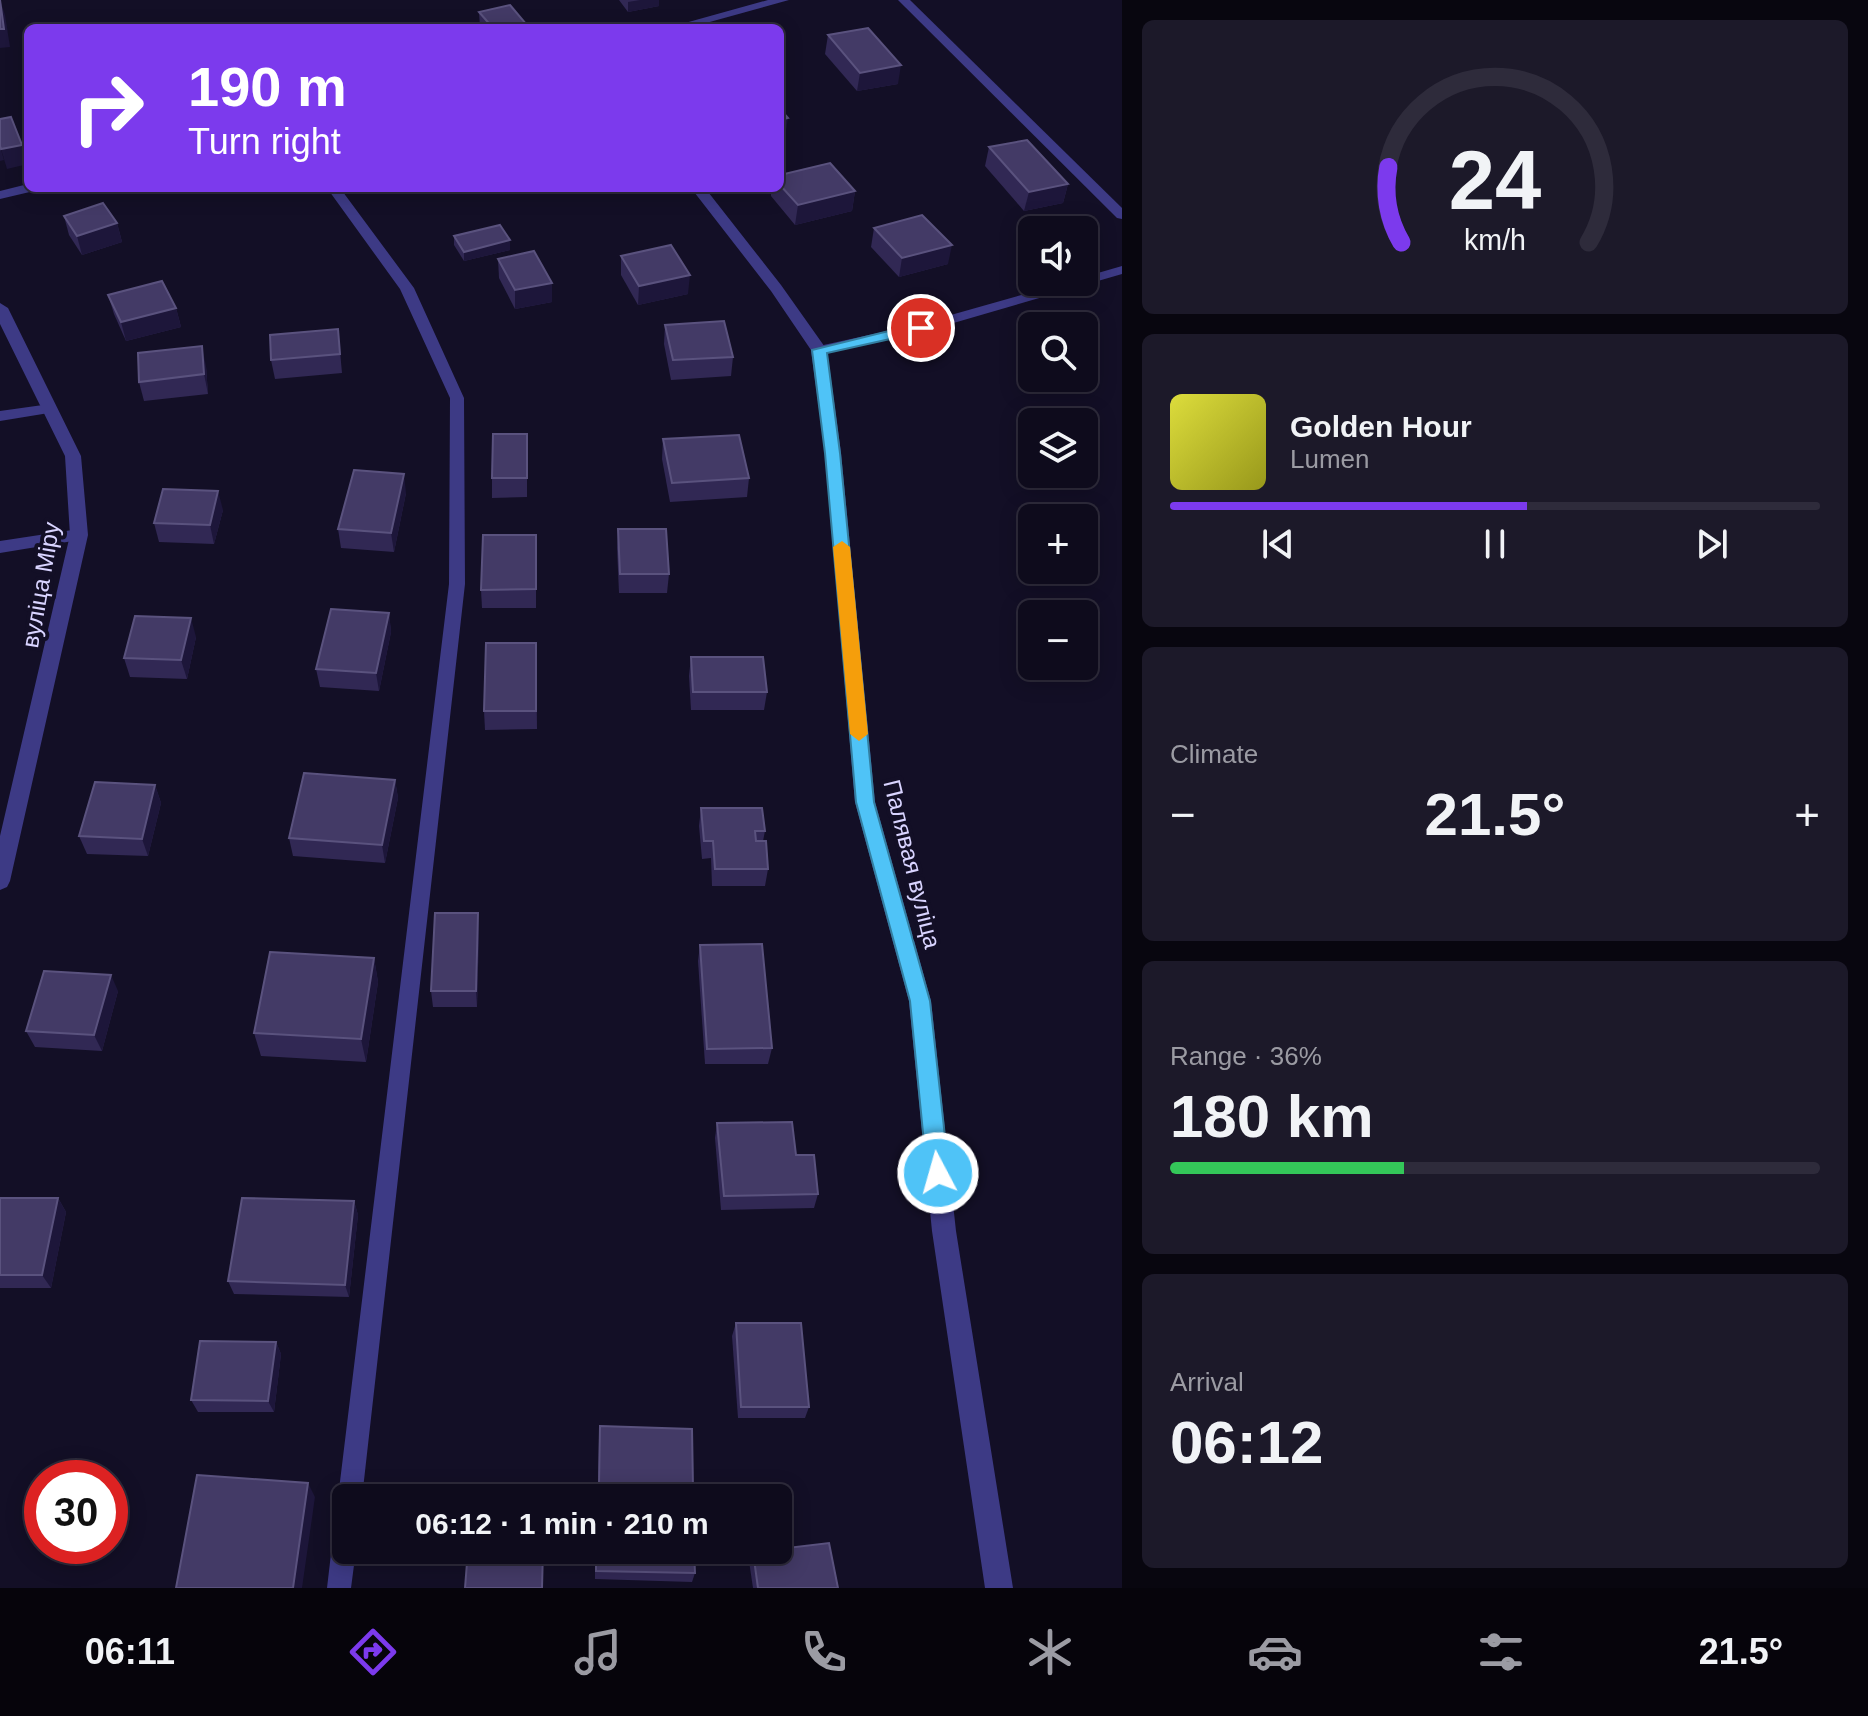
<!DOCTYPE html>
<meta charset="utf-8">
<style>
body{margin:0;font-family:Arial,sans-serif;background:#1c1929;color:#f1f3f6;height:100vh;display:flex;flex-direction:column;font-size:30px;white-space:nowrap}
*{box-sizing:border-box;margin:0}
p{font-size:26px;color:#9b9ba3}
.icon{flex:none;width:44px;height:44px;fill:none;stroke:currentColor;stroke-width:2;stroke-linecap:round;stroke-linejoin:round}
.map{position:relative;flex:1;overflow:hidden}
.details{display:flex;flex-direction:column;gap:20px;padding:20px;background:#08060f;width:746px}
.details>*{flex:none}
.guide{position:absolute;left:24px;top:24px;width:760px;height:168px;border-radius:12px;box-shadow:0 4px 20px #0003,0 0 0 2px #2e2b3b;background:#7c3aed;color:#fff;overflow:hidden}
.tools{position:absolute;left:1018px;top:216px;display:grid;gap:16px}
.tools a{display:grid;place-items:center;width:80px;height:80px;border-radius:12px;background:#0e0b1c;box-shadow:0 4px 20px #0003,0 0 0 2px #2e2b3b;font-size:40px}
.speed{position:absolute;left:24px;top:1460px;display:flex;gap:16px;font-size:40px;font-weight:700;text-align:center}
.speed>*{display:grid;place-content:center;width:104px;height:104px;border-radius:50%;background:#0e0b1c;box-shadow:0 4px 20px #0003,0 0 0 2px #2e2b3b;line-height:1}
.speed .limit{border:12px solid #d22;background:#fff;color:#111}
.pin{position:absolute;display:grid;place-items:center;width:68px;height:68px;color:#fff;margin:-34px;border:4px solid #fff;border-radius:50%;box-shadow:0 2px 8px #0007}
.me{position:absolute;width:88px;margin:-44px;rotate:354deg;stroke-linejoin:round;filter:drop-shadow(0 0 6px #0008)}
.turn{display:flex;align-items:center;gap:28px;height:168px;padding:0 32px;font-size:36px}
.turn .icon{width:104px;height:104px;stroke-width:2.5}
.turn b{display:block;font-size:56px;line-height:68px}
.big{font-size:60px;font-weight:800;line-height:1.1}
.details .card{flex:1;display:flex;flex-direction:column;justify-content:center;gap:12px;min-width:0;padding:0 28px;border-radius:12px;background:#1c1929}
.details .dial{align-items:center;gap:0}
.dial svg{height:208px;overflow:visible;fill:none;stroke:#2e2b3b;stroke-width:7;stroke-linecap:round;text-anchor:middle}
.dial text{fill:#f1f3f6;stroke:none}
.song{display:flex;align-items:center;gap:24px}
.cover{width:96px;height:96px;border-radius:12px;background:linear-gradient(135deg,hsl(60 70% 55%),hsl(60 70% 35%))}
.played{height:8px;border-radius:4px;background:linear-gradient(90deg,#7c3aed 55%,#2e2b3b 55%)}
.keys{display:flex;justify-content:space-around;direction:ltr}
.heat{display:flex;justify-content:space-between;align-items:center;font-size:44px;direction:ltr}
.charge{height:12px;border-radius:6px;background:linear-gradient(90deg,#34c759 36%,#2e2b3b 0)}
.trip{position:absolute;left:332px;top:1484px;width:460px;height:80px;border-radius:12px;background:#0e0b1c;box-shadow:0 4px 20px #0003,0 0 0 2px #2e2b3b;font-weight:800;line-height:80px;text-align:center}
.menu{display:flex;height:128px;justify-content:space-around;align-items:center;background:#06040b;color:#9b9ba3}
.menu .icon{width:56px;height:56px}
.menu .current{color:#7c3aed}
.menu b{font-size:36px;color:#f1f3f6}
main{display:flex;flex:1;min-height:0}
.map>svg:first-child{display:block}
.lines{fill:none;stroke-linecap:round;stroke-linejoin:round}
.service{fill:#3d3a85;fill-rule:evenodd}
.minor{fill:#3d3a85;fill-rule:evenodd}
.wall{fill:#312854}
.shaded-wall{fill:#1d163a}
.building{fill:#433a66;stroke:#5a527e;stroke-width:2}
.route{fill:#4fc3f7;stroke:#337fa1;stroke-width:2}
.slow{fill:#f59e0b}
.labels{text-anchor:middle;stroke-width:8;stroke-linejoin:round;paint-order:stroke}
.street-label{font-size:24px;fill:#d9d4ff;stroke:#130f26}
</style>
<main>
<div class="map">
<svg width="1122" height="1588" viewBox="0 0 1122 1588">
<rect width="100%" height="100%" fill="#130f26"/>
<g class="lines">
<g class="service">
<polygon points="898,0 910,0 1122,208 1122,219 1117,218"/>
<polygon points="327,188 340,188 414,288 464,398 465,584 362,1498 346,1498 346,1508 342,1506 338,1498 449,584 450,398 400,289"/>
<polygon points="1122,266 1122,274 926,331 819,354 812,350 819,346 919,324 1067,282 1084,282 1084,277"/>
<polygon points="50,404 57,409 55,412 0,421 0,411"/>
<polygon points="79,529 85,531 87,535 85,539 0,553 0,541"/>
<polygon points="346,1516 346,1550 356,1550 351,1588 327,1588 334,1528 337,1519"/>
</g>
<g class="minor">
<polygon points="768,0 789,0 688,28 667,28"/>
<polygon points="28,184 28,188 36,188 34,191 0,199 0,191"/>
<polygon points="691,188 705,188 781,285 827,350 841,453 875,802 931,1001 956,1231 1013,1588 985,1588 932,1231 909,1001 855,802 825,453 811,350 771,291"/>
<polygon points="0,303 8,308 81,456 88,535 10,881 7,887 0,890 0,836 70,535 65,456 0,324"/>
</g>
</g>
<g class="wall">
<polygon points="619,0 659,0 659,6 628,12"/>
<polygon points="479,12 527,25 528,28 480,28"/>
<polygon points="828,35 898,84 857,91 825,54"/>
<polygon points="989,147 1068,184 1063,203 1024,211 985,166"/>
<polygon points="780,175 855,191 852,211 795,225 771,196 771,188 780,188"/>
<polygon points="64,216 117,223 122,242 82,255 69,235"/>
<polygon points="874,228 948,264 899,277 871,247"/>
<polygon points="454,236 510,240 510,250 464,261 454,245"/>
<polygon points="621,256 688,294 638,305 621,275"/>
<polygon points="498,259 552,283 552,302 515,309 499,278"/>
<polygon points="108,295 176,308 181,327 126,341 114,314"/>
<polygon points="665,325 733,357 731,376 671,380 664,344"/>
<polygon points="338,329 342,373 275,379 271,360"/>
<polygon points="206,366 208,394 144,401 139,382"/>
<polygon points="527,434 527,497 492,498 492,478"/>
<polygon points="663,439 749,478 747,497 670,502 662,459"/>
<polygon points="406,493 394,552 341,548 338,529"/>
<polygon points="223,510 214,544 159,542 154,523"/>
<polygon points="618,529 669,574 667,593 619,593 617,548"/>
<polygon points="536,535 536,608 482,608 481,590"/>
<polygon points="389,613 391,632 379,691 320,687 316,669"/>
<polygon points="196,637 187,679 130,677 124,658"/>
<polygon points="536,643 537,729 485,730 484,711"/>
<polygon points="691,657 767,692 764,710 691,710 689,676"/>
<polygon points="395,780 398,798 385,863 293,856 289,838"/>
<polygon points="155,785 161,803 148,856 87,854 79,836"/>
<polygon points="701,808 765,831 763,841 768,869 765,886 712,886 711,858 702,859 699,826"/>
<polygon points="479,930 477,1007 433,1007 431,991"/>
<polygon points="700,945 772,1048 768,1064 705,1064 698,961"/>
<polygon points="374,958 378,982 366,1062 261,1056 254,1033"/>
<polygon points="118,991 102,1051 35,1047 26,1031"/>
<polygon points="717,1123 796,1155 818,1194 814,1208 721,1210 715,1138"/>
<polygon points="0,1198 58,1198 66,1212 51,1288 0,1288"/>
<polygon points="354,1201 358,1215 349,1297 234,1294 228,1281"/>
<polygon points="736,1323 809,1407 805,1418 738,1418 732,1336"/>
<polygon points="276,1342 281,1354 274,1412 198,1412 191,1400"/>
<polygon points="599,1437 693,1488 690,1498 598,1494"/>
<polygon points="595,1550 694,1550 695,1573 692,1582 595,1579"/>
<polygon points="753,1552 838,1588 753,1588 749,1561"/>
</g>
<g class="shaded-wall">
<polygon points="0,0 5,15 10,47 0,48"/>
<polygon points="640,0 659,0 659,6 628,12 628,2"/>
<polygon points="901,65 898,84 857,91 860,73"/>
<polygon points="788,118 785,137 780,138 780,120"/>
<polygon points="22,145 28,164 7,169 1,149"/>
<polygon points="0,146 4,160 0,161"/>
<polygon points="1068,184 1063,203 1024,211 1029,192"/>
<polygon points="855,191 852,211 795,225 798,205"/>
<polygon points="117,223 122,242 82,255 77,236"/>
<polygon points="510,240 510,250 464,261 464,252"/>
<polygon points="952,245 948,264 899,277 902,258"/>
<polygon points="690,275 688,294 638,305 639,286"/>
<polygon points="552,283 552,302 515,309 515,290"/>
<polygon points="176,308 181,327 126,341 121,322"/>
<polygon points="202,346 206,366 208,394 204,374"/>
<polygon points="404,474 406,493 394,552 391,533"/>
<polygon points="218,491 223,510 214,544 210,525"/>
<polygon points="389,613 391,632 379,691 376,673"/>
<polygon points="191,618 196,637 187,679 181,660"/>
<polygon points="395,780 398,798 385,863 382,845"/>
<polygon points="155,785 161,803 148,856 142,839"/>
<polygon points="478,913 479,930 477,1007 476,991"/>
<polygon points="374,958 378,982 366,1062 361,1039"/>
<polygon points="111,975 118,991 102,1051 94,1035"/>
<polygon points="58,1198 66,1212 51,1288 42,1275"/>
<polygon points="354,1201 358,1215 349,1297 345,1285"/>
<polygon points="276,1342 281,1354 274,1412 268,1401"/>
<polygon points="308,1483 315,1497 302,1588 293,1588"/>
</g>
<g class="building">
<polygon points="0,0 4,29 0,29"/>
<polygon points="510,5 527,25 513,28 493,28 479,12"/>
<polygon points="868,28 901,65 860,73 828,35"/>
<polygon points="780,109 788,118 780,120"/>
<polygon points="11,117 22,145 1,149 0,146 0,119"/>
<polygon points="1027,140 1068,184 1029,192 989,147"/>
<polygon points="830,163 855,191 798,205 780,185 780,175"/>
<polygon points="103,203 117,223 77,236 64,216"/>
<polygon points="922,215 952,245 902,258 874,228"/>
<polygon points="500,225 510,240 464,252 454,236"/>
<polygon points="671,245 690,275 639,286 621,256"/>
<polygon points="534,251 552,283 515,290 498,259"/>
<polygon points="162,281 176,308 121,322 108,295"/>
<polygon points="724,321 733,357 673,360 665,325"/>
<polygon points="338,329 340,354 271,360 270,335"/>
<polygon points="202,346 204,374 139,382 138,353"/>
<polygon points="493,434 527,434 527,478 492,478"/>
<polygon points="739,435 749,478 672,483 663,439"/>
<polygon points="354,470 404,474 391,533 338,529"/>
<polygon points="163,489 218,491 210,525 154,523"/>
<polygon points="618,529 666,529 669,574 620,574"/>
<polygon points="483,535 536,535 536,589 481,590"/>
<polygon points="331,609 389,613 376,673 316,669"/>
<polygon points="135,616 191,618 181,660 124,658"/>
<polygon points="486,643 536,643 536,711 484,711"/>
<polygon points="691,657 763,657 767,692 693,692"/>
<polygon points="304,773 395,780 382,845 289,838"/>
<polygon points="95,782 155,785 142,839 79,836"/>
<polygon points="701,808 762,808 765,831 755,831 756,841 766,841 768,869 715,869 713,841 704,841"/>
<polygon points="435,913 478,913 476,991 431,991"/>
<polygon points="762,944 772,1048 707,1049 700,945"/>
<polygon points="270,952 374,958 361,1039 254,1033"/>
<polygon points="44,971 111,975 94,1035 26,1031"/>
<polygon points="792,1122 796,1155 814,1155 818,1194 724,1196 717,1123"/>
<polygon points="0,1198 58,1198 42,1275 0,1275"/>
<polygon points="242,1198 354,1201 345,1285 228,1281"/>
<polygon points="736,1323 801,1323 809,1407 741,1407"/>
<polygon points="200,1341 276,1342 268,1401 191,1400"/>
<polygon points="600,1426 692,1429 693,1488 599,1485"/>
<polygon points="197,1475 308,1483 293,1588 176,1588"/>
<polygon points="829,1543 838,1588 758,1588 753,1552"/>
<polygon points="468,1550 543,1550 542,1588 465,1588"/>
<polygon points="596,1550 694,1550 695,1573 596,1571"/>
</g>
<polygon class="route" points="921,323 928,328 926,331 827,353 840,453 874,802 930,1001 949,1173 946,1181 938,1184 930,1181 927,1173 910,1001 856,802 825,453 812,350"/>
<polygon class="slow" points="842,541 850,547 868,734 859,741 850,734 833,547"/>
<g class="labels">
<g class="street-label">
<text transform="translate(41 585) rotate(-80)" y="8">вуліца Міру</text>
<text transform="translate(912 864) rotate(76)" y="8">Палявая вуліца</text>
</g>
</g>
</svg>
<div class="tools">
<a><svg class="icon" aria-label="sound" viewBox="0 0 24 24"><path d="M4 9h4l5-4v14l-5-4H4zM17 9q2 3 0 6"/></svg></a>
<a><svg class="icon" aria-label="search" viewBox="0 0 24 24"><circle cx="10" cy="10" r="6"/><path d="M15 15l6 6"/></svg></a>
<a><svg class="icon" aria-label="layers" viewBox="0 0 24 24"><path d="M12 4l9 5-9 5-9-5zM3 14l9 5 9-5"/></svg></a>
<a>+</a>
<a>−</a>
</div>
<div class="speed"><div class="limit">30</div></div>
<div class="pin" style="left:921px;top:328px;background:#d93025"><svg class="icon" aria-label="arrive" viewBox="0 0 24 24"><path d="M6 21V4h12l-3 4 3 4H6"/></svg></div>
<svg class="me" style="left:938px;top:1173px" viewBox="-20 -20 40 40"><circle r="17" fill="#4fc3f7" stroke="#fff" stroke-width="3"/><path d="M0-11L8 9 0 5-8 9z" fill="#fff"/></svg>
<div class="trip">06:12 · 1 min · 210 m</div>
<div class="guide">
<div class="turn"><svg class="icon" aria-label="right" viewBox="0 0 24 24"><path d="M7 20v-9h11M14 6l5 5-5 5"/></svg><div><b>190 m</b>Turn right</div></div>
</div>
</div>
<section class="details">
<div class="card dial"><svg viewBox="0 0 100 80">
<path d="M14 69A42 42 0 1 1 86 69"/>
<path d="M14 69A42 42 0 0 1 9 40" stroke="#7c3aed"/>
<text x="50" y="56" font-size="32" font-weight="700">24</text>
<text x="50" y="72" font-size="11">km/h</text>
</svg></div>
<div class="card">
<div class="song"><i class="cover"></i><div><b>Golden Hour</b><p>Lumen</p></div></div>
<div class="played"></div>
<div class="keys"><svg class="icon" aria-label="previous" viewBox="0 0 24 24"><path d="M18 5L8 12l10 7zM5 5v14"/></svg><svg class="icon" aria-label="pause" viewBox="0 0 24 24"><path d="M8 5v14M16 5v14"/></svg><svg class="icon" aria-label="next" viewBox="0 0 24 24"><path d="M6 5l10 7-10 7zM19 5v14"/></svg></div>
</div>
<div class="card"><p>Climate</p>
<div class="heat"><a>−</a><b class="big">21.5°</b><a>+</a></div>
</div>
<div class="card"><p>Range · 36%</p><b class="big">180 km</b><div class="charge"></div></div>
<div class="card"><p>Arrival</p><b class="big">06:12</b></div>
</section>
</main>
<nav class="menu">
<b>06:11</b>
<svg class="icon current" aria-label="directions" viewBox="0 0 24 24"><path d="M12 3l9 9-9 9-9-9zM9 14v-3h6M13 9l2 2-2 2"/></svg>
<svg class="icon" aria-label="music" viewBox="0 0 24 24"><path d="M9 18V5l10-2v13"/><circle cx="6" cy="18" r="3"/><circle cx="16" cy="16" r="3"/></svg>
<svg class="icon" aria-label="phone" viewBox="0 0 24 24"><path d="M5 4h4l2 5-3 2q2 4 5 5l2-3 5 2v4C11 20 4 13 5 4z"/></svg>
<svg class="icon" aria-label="climate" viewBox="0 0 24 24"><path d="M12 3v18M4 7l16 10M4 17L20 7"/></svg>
<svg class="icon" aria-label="car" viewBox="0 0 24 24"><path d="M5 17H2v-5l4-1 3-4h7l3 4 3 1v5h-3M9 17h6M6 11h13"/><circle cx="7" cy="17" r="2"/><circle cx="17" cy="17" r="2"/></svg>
<svg class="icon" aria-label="filters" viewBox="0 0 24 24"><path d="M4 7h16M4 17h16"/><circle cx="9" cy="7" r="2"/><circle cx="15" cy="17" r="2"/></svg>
<b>21.5°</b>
</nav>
